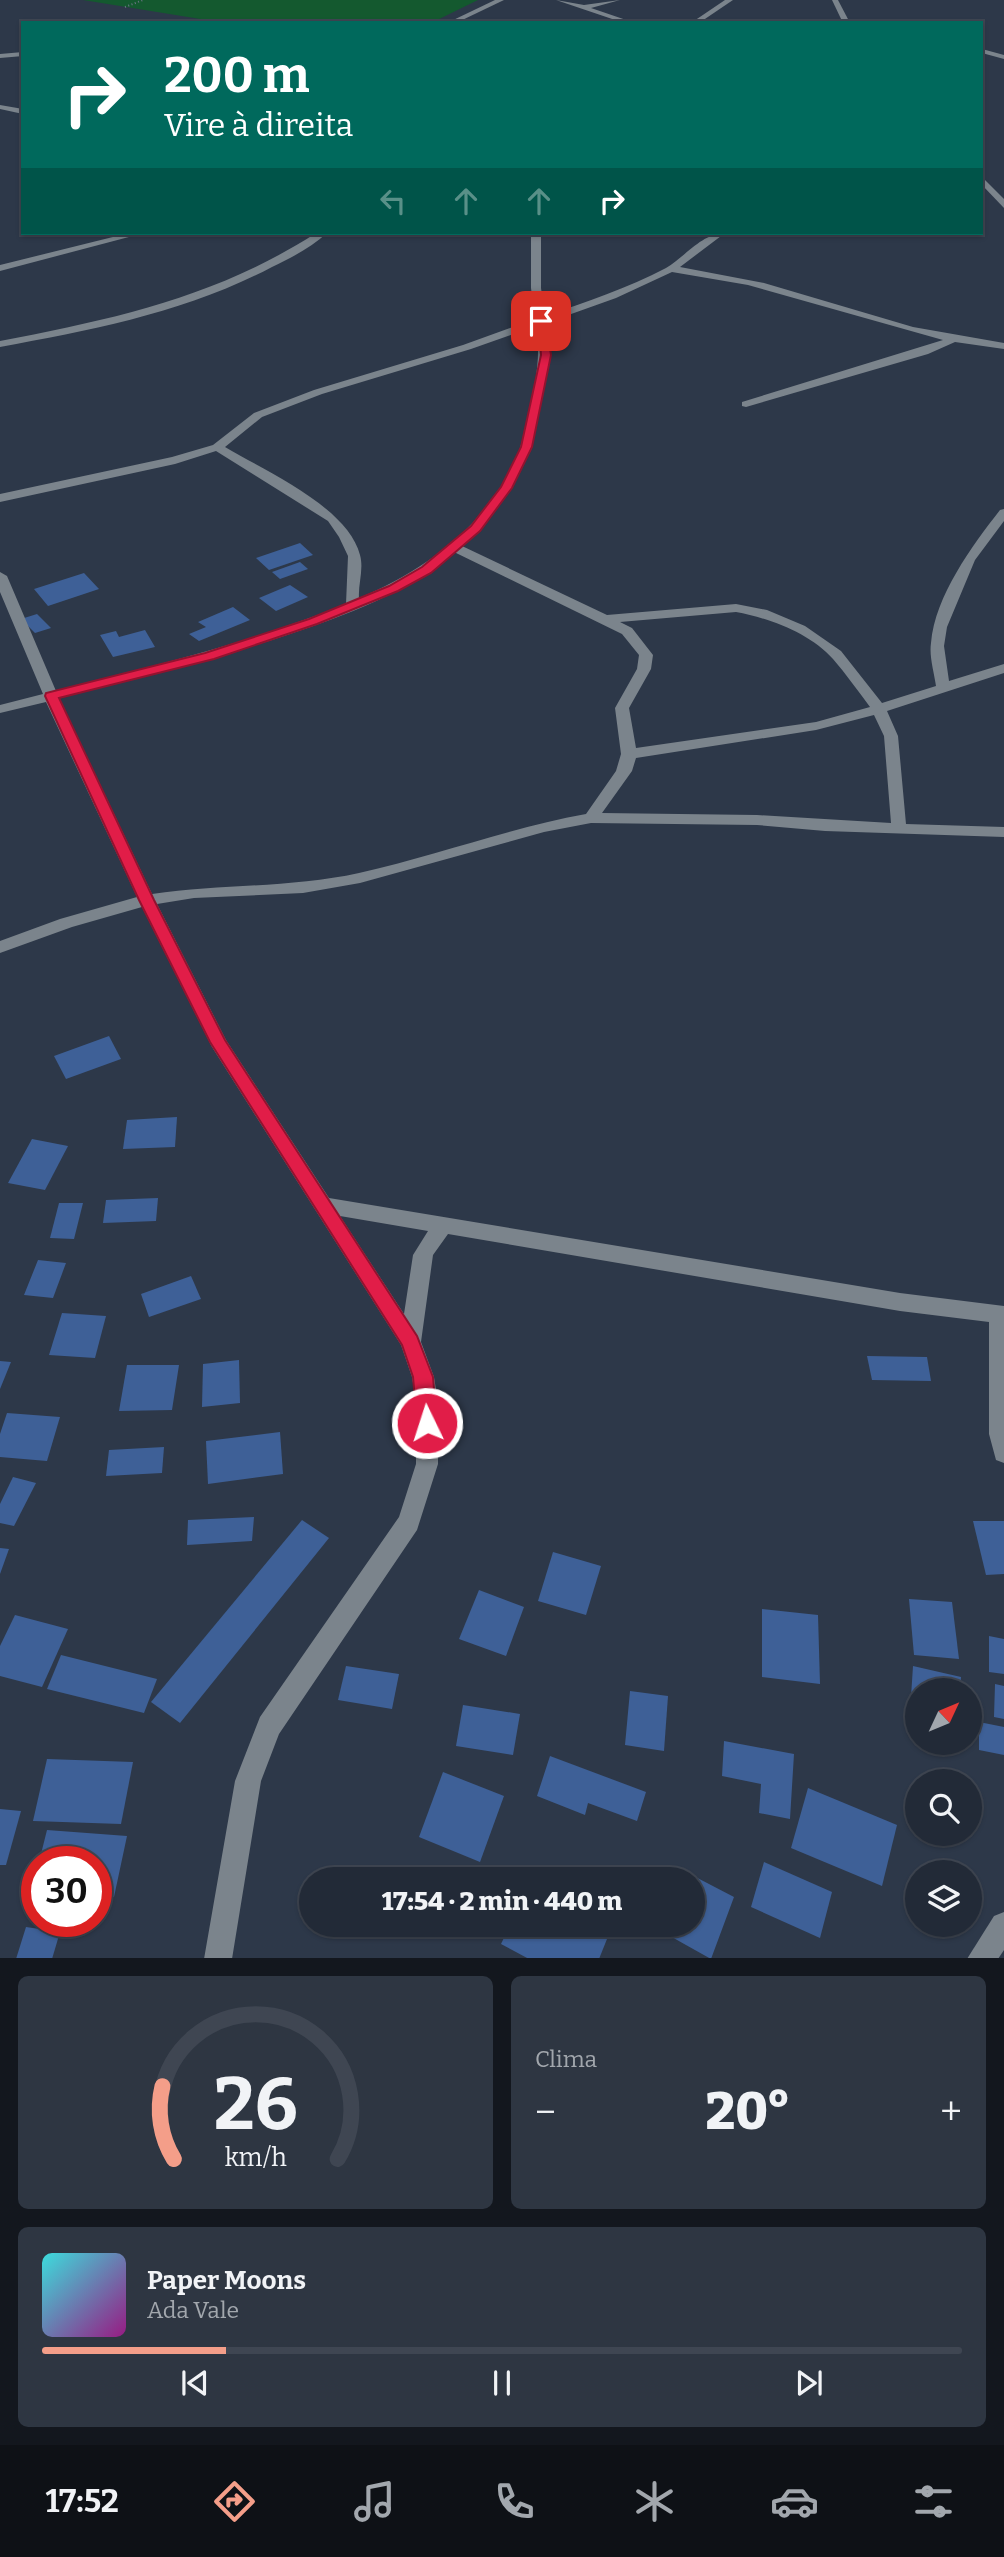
<!DOCTYPE html>
<html lang="pt">
<meta charset="utf-8">
<style>
body{margin:0;font-family:Bitter,serif;background:#2e3642;color:#f1f3f6;height:100vh;display:flex;flex-direction:column;font-size:26px;white-space:nowrap}
*{box-sizing:border-box;margin:0}
p{font-size:23px;color:#a2a7ad}
.icon{flex:none;width:38px;height:38px;fill:none;stroke:currentColor;stroke-width:2;stroke-linecap:round;stroke-linejoin:round}
.map{position:relative;height:1958px;overflow:hidden}
.sheet{display:flex;flex-direction:column;gap:18px;padding:18px;background:#13171e;flex:1}
.sheet>*{flex:none}
.guide{position:absolute;left:21px;top:21px;width:962px;height:214px;border-radius:0px;box-shadow:0 2px 5px #0004,0 0 0 2px #3f4652;background:#00695c;color:#fff;overflow:hidden}
.needle{width:46px;rotate:46deg}
.fabs{position:absolute;left:905px;top:1678px;display:grid;gap:14px}
.fabs a{display:grid;place-items:center;width:77px;height:77px;border-radius:50%;background:#222a37;box-shadow:0 2px 5px #0004,0 0 0 2px #3f4652;font-size:35px}
.speed{position:absolute;left:21px;top:1846px;display:flex;gap:14px;font-size:35px;font-weight:700;text-align:center}
.speed>*{display:grid;place-content:center;width:91px;height:91px;border-radius:50%;background:#222a37;box-shadow:0 2px 5px #0004,0 0 0 2px #3f4652;line-height:1}
.speed .limit{border:10px solid #d22;background:#fff;color:#111}
.pin{position:absolute;display:grid;place-items:center;width:60px;height:60px;color:#fff;margin:-30px;border-radius:14px;box-shadow:0 4px 10px #0006}
.me{position:absolute;width:77px;margin:-38px;rotate:356deg;stroke-linejoin:round;filter:drop-shadow(0 0 5px #0008)}
.turn{display:flex;align-items:center;gap:24px;height:147px;padding:0 28px;font-size:32px}
.turn .icon{width:91px;height:91px;stroke-width:2.5}
.turn b{display:block;font-size:49px;line-height:60px}
.lanes{display:flex;align-items:center;height:66px;padding:0 28px;background:#0003;justify-content:center;gap:35px;direction:ltr}
.lanes .off{opacity:.35}
.big{font-size:52px;font-weight:800;line-height:1.1}
.sheet .widget{flex:1;display:flex;flex-direction:column;justify-content:center;gap:10px;min-width:0;padding:0 24px;border-radius:10px;background:#2e3642}
.sheet .dial{align-items:center;gap:0}
.dial svg{height:182px;overflow:visible;fill:none;stroke:#3f4652;stroke-width:7;stroke-linecap:round;text-anchor:middle}
.dial text{fill:#f1f3f6;stroke:none}
.song{display:flex;align-items:center;gap:21px}
.cover{width:84px;height:84px;border-radius:10px;background:linear-gradient(135deg,hsl(180 70% 55%),hsl(310 70% 35%))}
.played{height:7px;border-radius:4px;background:linear-gradient(90deg,#f49e89 20%,#3f4652 20%)}
.keys{display:flex;justify-content:space-around;direction:ltr}
.heat{display:flex;justify-content:space-between;align-items:center;font-size:38px;direction:ltr}
.sheet .tiles{flex:1;display:grid;gap:18px;grid-template-columns:1fr 1fr}
.widget:last-child{grid-column:span 2}
.trip{position:absolute;left:299px;top:1867px;width:406px;height:70px;border-radius:35px;background:#222a37;box-shadow:0 2px 5px #0004,0 0 0 2px #3f4652;font-weight:800;line-height:70px;text-align:center}
.menu{display:flex;height:112px;justify-content:space-around;align-items:center;background:#0e1116;color:#a2a7ad}
.menu .icon{width:49px;height:49px}
.menu .on{color:#f49e89}
.menu b{font-size:32px;color:#f1f3f6}
.map>svg:first-child{display:block}
.green{fill:#14592f}
.building{fill:#3e6097}
.lines{fill:none;stroke-linecap:round;stroke-linejoin:round}
.path{stroke:#6c7685;stroke-width:2;stroke-dasharray:1 2.5;stroke-linecap:butt}
.minor{fill:#7b848c;fill-rule:evenodd}
.route{fill:#e11d48;stroke:#92132f;stroke-width:2}
</style>
<div class="map">
<svg width="1004" height="1959" viewBox="0 0 1004 1959">
<rect width="100%" height="100%" fill="#2d3849"/>
<polygon class="green" points="83,0 478,0 431,23 225,23"/>
<g class="building">
<polygon points="300,543 313,555 269,570 256,558"/>
<polygon points="300,562 308,569 280,579 272,572"/>
<polygon points="84,573 99,589 48,606 34,589"/>
<polygon points="290,585 308,597 276,611 259,598"/>
<polygon points="233,607 250,620 199,641 189,634 206,627 198,622"/>
<polygon points="37,614 51,628 35,633 21,619"/>
<polygon points="145,630 155,647 113,657 100,635 116,631 119,637"/>
<polygon points="109,1036 121,1059 66,1079 54,1056"/>
<polygon points="177,1117 175,1147 123,1149 127,1120"/>
<polygon points="32,1139 68,1146 45,1190 8,1183"/>
<polygon points="158,1198 156,1221 103,1223 106,1200"/>
<polygon points="59,1203 83,1203 74,1239 50,1238"/>
<polygon points="38,1260 66,1263 53,1298 24,1295"/>
<polygon points="191,1276 201,1299 149,1317 141,1294"/>
<polygon points="62,1313 106,1316 95,1358 49,1355"/>
<polygon points="867,1356 927,1357 931,1381 872,1380"/>
<polygon points="239,1360 240,1403 202,1407 203,1364"/>
<polygon points="0,1361 11,1362 0,1389"/>
<polygon points="127,1365 179,1365 172,1410 119,1411"/>
<polygon points="7,1413 60,1417 47,1461 0,1457 0,1434"/>
<polygon points="280,1432 283,1474 208,1484 206,1441"/>
<polygon points="164,1447 162,1473 106,1476 109,1450"/>
<polygon points="13,1477 36,1483 14,1526 0,1523 0,1504"/>
<polygon points="254,1517 252,1541 187,1545 188,1520"/>
<polygon points="302,1520 329,1538 180,1723 151,1702"/>
<polygon points="973,1521 1004,1521 1004,1574 986,1575"/>
<polygon points="0,1548 9,1549 0,1574"/>
<polygon points="553,1552 601,1566 586,1615 538,1601"/>
<polygon points="479,1590 524,1607 506,1656 459,1639"/>
<polygon points="909,1599 952,1602 959,1659 914,1655"/>
<polygon points="762,1609 818,1615 820,1684 762,1677"/>
<polygon points="15,1615 68,1629 42,1687 0,1676 0,1646"/>
<polygon points="989,1636 1004,1639 1004,1674 989,1672"/>
<polygon points="61,1655 157,1679 144,1713 47,1689"/>
<polygon points="346,1666 399,1674 392,1709 338,1700"/>
<polygon points="913,1666 961,1677 960,1690 917,1690 917,1730 909,1728"/>
<polygon points="995,1684 1004,1686 1004,1719 994,1717"/>
<polygon points="630,1691 668,1696 664,1751 625,1745"/>
<polygon points="463,1705 520,1714 513,1755 456,1746"/>
<polygon points="979,1722 1004,1727 1004,1755 979,1750"/>
<polygon points="724,1741 794,1754 790,1819 759,1813 761,1784 722,1776"/>
<polygon points="550,1756 646,1792 637,1821 588,1803 585,1815 537,1796"/>
<polygon points="47,1759 133,1762 121,1824 33,1821"/>
<polygon points="443,1772 504,1796 480,1862 419,1837"/>
<polygon points="808,1788 897,1825 882,1886 791,1848"/>
<polygon points="0,1809 21,1811 6,1865 0,1865"/>
<polygon points="47,1830 127,1836 114,1897 96,1896 96,1862 39,1862"/>
<polygon points="764,1862 832,1892 820,1938 751,1907"/>
<polygon points="684,1871 734,1897 711,1959 661,1931 663,1925 693,1925 693,1880 681,1880"/>
<polygon points="510,1925 604,1925 611,1929 599,1959 529,1959 501,1944"/>
<polygon points="26,1927 60,1932 52,1959 16,1959"/>
</g>
<g class="lines">
<polyline class="path" points="125,7 143,0"/>
<g class="minor">
<polygon points="495,0 504,0 456,23 447,23"/>
<polygon points="556,0 584,5 620,0 591,8 635,23 624,23"/>
<polygon points="725,0 733,0 699,23 691,23"/>
<polygon points="832,0 838,0 850,23 843,23"/>
<polygon points="982,49 1004,55 1004,59 982,53"/>
<polygon points="23,52 23,56 0,58 0,54"/>
<polygon points="0,105 23,109 23,114 0,109"/>
<polygon points="982,177 1004,199 1004,208 982,185"/>
<polygon points="129,233 144,233 0,271 0,265"/>
<path d="M316 233H327C312 247 291 258 272 267 187 312 93 330 0 347V341C114 319 217 297 316 233Z"/>
<path d="M531 233H541V288L545 316C586 302 628 288 666 268 685 257 702 233 725 233L680 267 764 283 913 327 1004 343V349L955 342 928 354 746 407 742 406V402L943 340 748 285 672 272 616 298 546 323 551 355 532 448 510 491 479 531 462 546 607 615 736 604 767 610 805 626 841 651 882 703 936 686C934 672 929 656 931 643 935 596 972 546 1000 510L1004 509V521L975 560 947 627 944 646 949 681 1004 664V673L887 711 898 736 906 824 1004 827V837L825 831 757 825 591 823 544 832 360 883 303 893 194 898 157 904 226 1040 329 1198 900 1293 1004 1306V1463L996 1460 989 1434V1322L900 1311 448 1234 433 1255 421 1342 434 1377 438 1402V1464L417 1530 279 1734 261 1781 232 1959H204L235 1781 260 1717 399 1517 416 1464V1402L412 1377 401 1345 212 1047 142 907 72 927 0 953V941L60 919 137 897 46 702 0 713V705L43 694 0 592V572L7 576 56 691C154 666 252 642 346 604L348 556 339 537 328 521 216 451 175 464 0 502V494L172 457 213 445 254 413 314 390 463 345 535 319 531 288ZM536 326C541 358 536 380 529 411 526 423 524 436 520 448 494 520 427 570 359 598 358 584 364 569 360 555 348 507 265 471 225 447L262 417 322 394 471 349ZM454 552 622 634 639 655 637 669 615 708 621 754 616 771 586 814C509 828 435 856 359 873 291 888 221 884 152 894L59 698C136 679 212 660 287 635 346 615 406 594 454 552ZM736 612C769 618 810 633 833 659 846 674 858 691 870 707L816 722 636 748 629 708 651 669 653 655 632 628 620 622ZM874 715 884 736 891 823 757 815 602 813 632 771 636 758 816 730ZM340 1216 428 1231 413 1255 404 1314Z"/>
<polygon points="1004,1912 1004,1950 998,1959 967,1959 994,1916"/>
</g>
</g>
<polygon class="route" points="538,319 546,321 551,355 532,447 512,488 480,531 431,573 398,591 317,624 214,659 59,698 154,900 225,1040 417,1336 433,1377 437,1423 435,1429 427,1432 420,1429 417,1423 413,1377 402,1345 210,1042 139,900 45,696 46,693 205,653 309,619 389,586 422,567 471,526 501,487 521,447 541,355"/>
</svg>
<div class="fabs">
<a><svg class="needle" viewBox="-14 -14 28 28"><path d="M0-13l5 13h-10z" fill="#e53935"/><path d="M0 13l5-13h-10z" fill="#a2a7ad"/></svg></a>
<a><svg class="icon" aria-label="search" viewBox="0 0 24 24"><circle cx="10" cy="10" r="6"/><path d="M15 15l6 6"/></svg></a>
<a><svg class="icon" aria-label="layers" viewBox="0 0 24 24"><path d="M12 4l9 5-9 5-9-5zM3 14l9 5 9-5"/></svg></a>
</div>
<div class="speed"><div class="limit">30</div></div>
<div class="pin" style="left:541px;top:321px;background:#d93025"><svg class="icon" aria-label="arrive" viewBox="0 0 24 24"><path d="M6 21V4h12l-3 4 3 4H6"/></svg></div>
<svg class="me" style="left:427px;top:1423px" viewBox="-20 -20 40 40"><circle r="17" fill="#e11d48" stroke="#fff" stroke-width="3"/><path d="M0-11L8 9 0 5-8 9z" fill="#fff"/></svg>
<div class="trip">17:54 · 2 min · 440 m</div>
<div class="guide">
<div class="turn"><svg class="icon" aria-label="right" viewBox="0 0 24 24"><path d="M7 20v-9h11M14 6l5 5-5 5"/></svg><div><b>200 m</b>Vire à direita</div></div>
<div class="lanes"><svg class="icon off" aria-label="left" viewBox="0 0 24 24"><path d="M17 20v-9H6M10 6l-5 5 5 5"/></svg><svg class="icon off" aria-label="ahead" viewBox="0 0 24 24"><path d="M12 20V5M6 11l6-6 6 6"/></svg><svg class="icon off" aria-label="ahead" viewBox="0 0 24 24"><path d="M12 20V5M6 11l6-6 6 6"/></svg><svg class="icon" aria-label="right" viewBox="0 0 24 24"><path d="M7 20v-9h11M14 6l5 5-5 5"/></svg></div>
</div>
</div>
<section class="sheet">
<div class="tiles">
<div class="widget dial"><svg viewBox="0 0 100 80">
<path d="M14 69A42 42 0 1 1 86 69"/>
<path d="M14 69A42 42 0 0 1 9 37" stroke="#f49e89"/>
<text x="50" y="56" font-size="32" font-weight="700">26</text>
<text x="50" y="72" font-size="11">km/h</text>
</svg></div>
<div class="widget"><p>Clima</p>
<div class="heat"><a>−</a><b class="big">20°</b><a>+</a></div>
</div>
<div class="widget">
<div class="song"><i class="cover"></i><div><b>Paper Moons</b><p>Ada Vale</p></div></div>
<div class="played"></div>
<div class="keys"><svg class="icon" aria-label="previous" viewBox="0 0 24 24"><path d="M18 5L8 12l10 7zM5 5v14"/></svg><svg class="icon" aria-label="pause" viewBox="0 0 24 24"><path d="M8 5v14M16 5v14"/></svg><svg class="icon" aria-label="next" viewBox="0 0 24 24"><path d="M6 5l10 7-10 7zM19 5v14"/></svg></div>
</div>
</div>
</section>
<nav class="menu">
<b>17:52</b>
<svg class="icon on" aria-label="directions" viewBox="0 0 24 24"><path d="M12 3l9 9-9 9-9-9zM9 14v-3h6M13 9l2 2-2 2"/></svg>
<svg class="icon" aria-label="music" viewBox="0 0 24 24"><path d="M9 18V5l10-2v13"/><circle cx="6" cy="18" r="3"/><circle cx="16" cy="16" r="3"/></svg>
<svg class="icon" aria-label="phone" viewBox="0 0 24 24"><path d="M5 4h4l2 5-3 2q2 4 5 5l2-3 5 2v4C11 20 4 13 5 4z"/></svg>
<svg class="icon" aria-label="climate" viewBox="0 0 24 24"><path d="M12 3v18M4 7l16 10M4 17L20 7"/></svg>
<svg class="icon" aria-label="car" viewBox="0 0 24 24"><path d="M5 17H2v-5l4-1 3-4h7l3 4 3 1v5h-3M9 17h6M6 11h13"/><circle cx="7" cy="17" r="2"/><circle cx="17" cy="17" r="2"/></svg>
<svg class="icon" aria-label="filters" viewBox="0 0 24 24"><path d="M4 7h16M4 17h16"/><circle cx="9" cy="7" r="2"/><circle cx="15" cy="17" r="2"/></svg>
</nav>
